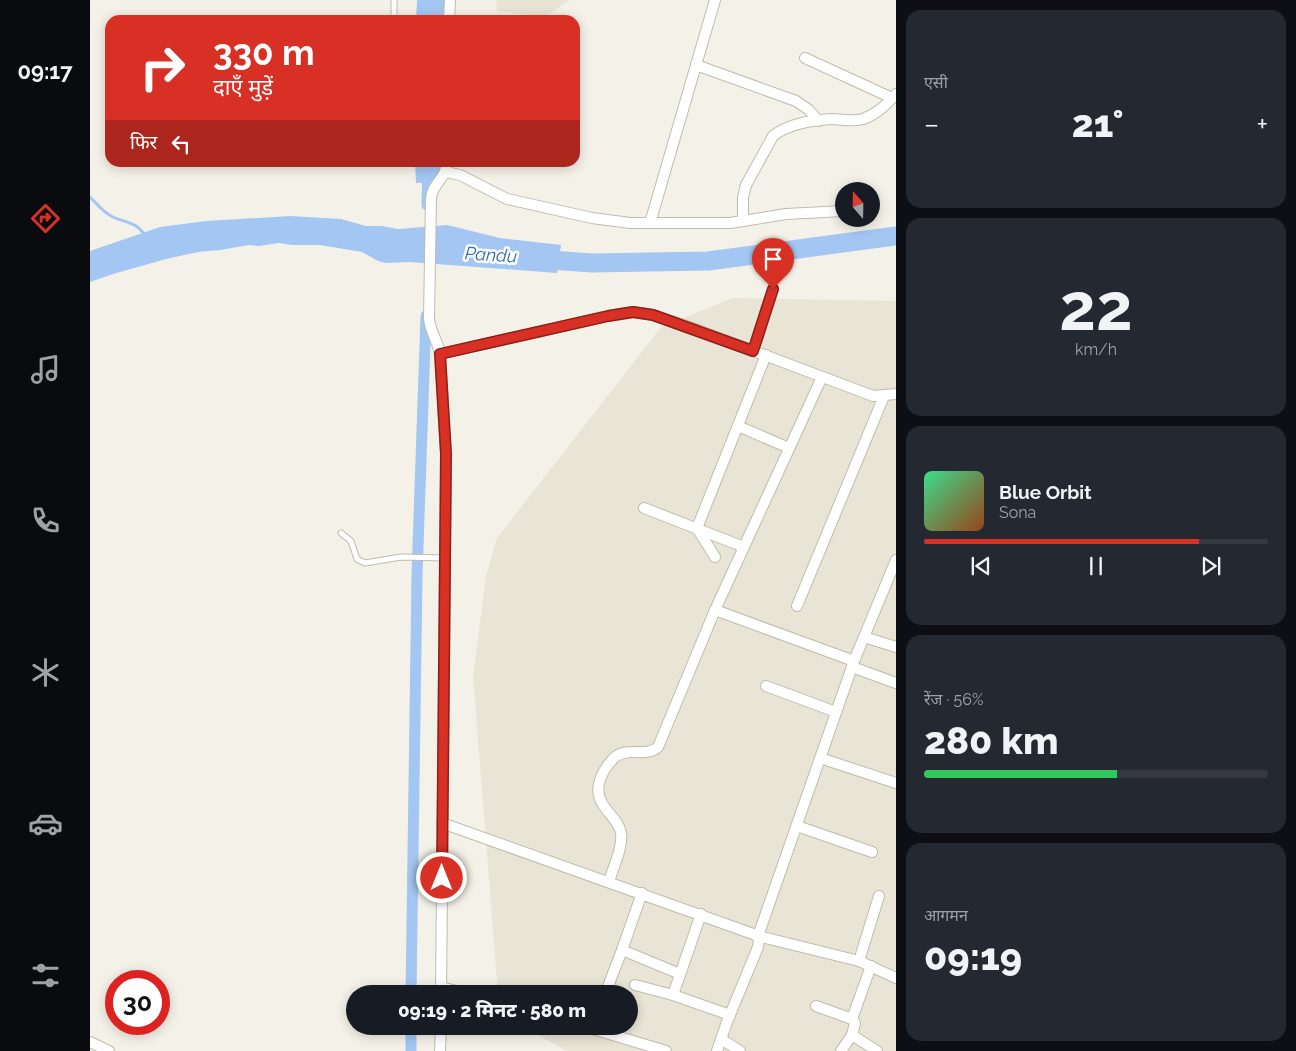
<!DOCTYPE html>
<html lang="hi">
<meta charset="utf-8">
<style>
body{margin:0;font-family:Raleway,"Noto Sans Devanagari",sans-serif;background:#242831;color:#f1f3f6;height:100vh;display:flex;flex-direction:column;font-size:19px;white-space:nowrap}
*{box-sizing:border-box;margin:0}
p{font-size:16px;color:#9ea1a6}
.icon{flex:none;width:28px;height:28px;fill:none;stroke:currentColor;stroke-width:2;stroke-linecap:round;stroke-linejoin:round}
.map{position:relative;flex:1;overflow:hidden}
.panel{display:flex;flex-direction:column;gap:10px;padding:10px;background:#0d0f14;width:400px}
.panel>*{flex:none}
.guide{position:absolute;left:15px;top:15px;width:475px;height:152px;border-radius:15px;box-shadow:0 2px 12px #0003;background:#d93025;color:#fff;overflow:hidden}
.needle{width:32px;rotate:340deg}
.buttons{position:absolute;left:745px;top:182px;display:grid;gap:10px}
.buttons a{display:grid;place-items:center;width:45px;height:45px;border-radius:50%;background:#171b24;box-shadow:0 2px 12px #0003;font-size:25px}
.speed{position:absolute;left:15px;top:970px;display:flex;gap:10px;font-size:25px;font-weight:700;text-align:center}
.speed>*{display:grid;place-content:center;width:65px;height:65px;border-radius:50%;background:#171b24;box-shadow:0 2px 12px #0003;line-height:1}
.speed .limit{border:8px solid #d22;background:#fff;color:#111}
.pin{position:absolute;display:grid;place-items:center;width:42px;height:42px;color:#fff;margin:-51px -21px;border-radius:50% 50% 50% 0;rotate:-45deg;box-shadow:0 0 5px #0007}
.pin .icon{rotate:45deg}
.me{position:absolute;width:55px;margin:-28px;rotate:0deg;stroke-linejoin:round;filter:drop-shadow(0 0 4px #0008)}
.turn{display:flex;align-items:center;gap:18px;height:105px;padding:0 25px;font-size:22px}
.turn .icon{width:65px;height:65px;stroke-width:2.5}
.turn b{display:block;font-size:35px;line-height:42px}
.then{display:flex;align-items:center;height:48px;padding:0 25px;background:#0003;gap:10px;font-size:19px}
.big{font-size:38px;font-weight:800;line-height:1.1}
.panel .tile{flex:1;display:flex;flex-direction:column;justify-content:center;gap:8px;min-width:0;padding:0 18px;border-radius:15px;background:#242831}
.panel .dial{align-items:center;gap:0}
.dial b{font-size:65px;line-height:1}
.song{display:flex;align-items:center;gap:15px}
.cover{width:60px;height:60px;border-radius:8px;background:linear-gradient(135deg,hsl(150 70% 55%),hsl(20 70% 35%))}
.played{height:5px;border-radius:2px;background:linear-gradient(90deg,#d93025 80%,#363941 80%)}
.keys{display:flex;justify-content:space-around;direction:ltr}
.heat{display:flex;justify-content:space-between;align-items:center;font-size:28px;direction:ltr}
.charge{height:8px;border-radius:4px;background:linear-gradient(90deg,#34c759 56%,#363941 0)}
.trip{position:absolute;left:256px;top:985px;width:292px;height:50px;border-radius:25px;background:#171b24;box-shadow:0 2px 12px #0003;font-weight:800;line-height:50px;text-align:center}
main{display:flex;flex:1;min-height:0}
.menu{display:flex;flex-direction:column;width:90px;justify-content:space-around;align-items:center;background:#090b0e;color:#9ea1a6}
.menu .icon{width:35px;height:35px}
.menu .active{color:#d93025}
.menu b{font-size:22px;color:#f1f3f6}
.map>svg:first-child{display:block}
.residential{fill:#e8e5d6}
.water{fill:#a3c6f2}
.lines{fill:none;stroke-linecap:round;stroke-linejoin:round}
.stream{stroke:#a3c6f2;stroke-width:3}
.canal{stroke:#a3c6f2;stroke-width:11}
.river{stroke:#a3c6f2;stroke-width:19}
.lane-casing{stroke:#c0bcaa;stroke-width:7}
.street-casing{stroke:#c0bcaa;stroke-width:12}
.lane{stroke:#fff;stroke-width:5}
.street{stroke:#fff;stroke-width:10}
.route-casing{stroke:#8d1f18;stroke-width:12}
.route{stroke:#d93025;stroke-width:9}
.labels{text-anchor:middle;stroke-width:5;stroke-linejoin:round;paint-order:stroke}
.water-label{font-size:18px;font-style:italic;fill:#2d68b6;stroke:#fff}
</style>
<main>
<nav class="menu">
<b>09:17</b>
<svg class="icon active" aria-label="directions" viewBox="0 0 24 24"><path d="M12 3l9 9-9 9-9-9zM9 14v-3h6M13 9l2 2-2 2"/></svg>
<svg class="icon" aria-label="music" viewBox="0 0 24 24"><path d="M9 18V5l10-2v13"/><circle cx="6" cy="18" r="3"/><circle cx="16" cy="16" r="3"/></svg>
<svg class="icon" aria-label="phone" viewBox="0 0 24 24"><path d="M5 4h4l2 5-3 2q2 4 5 5l2-3 5 2v4C11 20 4 13 5 4z"/></svg>
<svg class="icon" aria-label="climate" viewBox="0 0 24 24"><path d="M12 3v18M4 7l16 10M4 17L20 7"/></svg>
<svg class="icon" aria-label="car" viewBox="0 0 24 24"><path d="M5 17H2v-5l4-1 3-4h7l3 4 3 1v5h-3M9 17h6M6 11h13"/><circle cx="7" cy="17" r="2"/><circle cx="17" cy="17" r="2"/></svg>
<svg class="icon" aria-label="filters" viewBox="0 0 24 24"><path d="M4 7h16M4 17h16"/><circle cx="9" cy="7" r="2"/><circle cx="15" cy="17" r="2"/></svg>
</nav>
<div class="map">
<svg width="806" height="1051" viewBox="0 0 806 1051">
<rect width="100%" height="100%" fill="#f4f2e8"/>
<g class="residential">
<polygon points="406,0 480,0 455,17 407,11"/>
<polygon points="643,298 806,301 806,1051 477,1051 431,1026 540,1026 540,994 408,994 383,676 396,576 407,538 571,327"/>
</g>
<g class="water">
<polygon points="327,0 355,0 355,20 326,20"/>
<polygon points="325,163 353,163 351,182 326,183"/>
<polygon points="200,216 251,219 276,226 292,226 308,229 357,225 410,238 471,245 467,273 319,262 296,263 288,261 272,252 230,245 202,245 189,243 169,246 159,245 130,250 108,252 76,259 23,274 0,282 0,251 70,227 116,221"/>
</g>
<g class="lines">
<path class="stream" d="M0 197C7 204 12 211 21 216 34 223 47 221 55 236"/>
<g class="canal">
<polyline points="337,205 338,162"/>
<polyline points="321,994 327,575 336,316"/>
<polyline points="321,1051 321,1026"/>
</g>
<polyline class="river" points="445,259 502,263 618,261 806,236"/>
<g class="lane-casing">
<g id="lane">
<polyline points="304,20 304,0"/>
<polyline points="251,533 261,541 267,559 275,563 311,557 355,558"/>
</g>
</g>
<g class="street-casing">
<g id="street">
<polyline points="359,20 360,0"/>
<polyline points="715,58 802,98"/>
<polyline points="606,65 706,101 719,110 728,121"/>
<path d="M356 172 370 175 417 199 502 218 540 223H640L653 221V197L656 185 683 136C698 124 723 120 742 119 752 119 763 122 773 119 787 114 796 105 806 94"/>
<polyline points="653,221 696,214 754,211"/>
<polyline points="560,223 625,0"/>
<polyline points="663,351 683,289"/>
<polyline points="350,354 518,316 543,312 563,315 608,330 783,396 806,394"/>
<polyline points="648,426 699,448"/>
<polyline points="554,508 654,547"/>
<polyline points="625,557 607,528 676,355"/>
<polyline points="806,560 764,661 668,936 769,961 806,978"/>
<polyline points="707,606 794,396"/>
<polyline points="625,610 764,661"/>
<polyline points="774,637 806,647"/>
<polyline points="762,667 806,683"/>
<polyline points="676,686 746,712"/>
<polyline points="730,758 806,783"/>
<polyline points="352,823 666,935 669,940 668,947 637,1022 627,1051"/>
<polyline points="707,826 782,852"/>
<path d="M519 882C523 867 533 848 531 833 529 821 518 814 512 803 503 788 512 770 524 758 536 746 556 758 568 747L625 610 732 377"/>
<polyline points="552,893 532,950 590,974"/>
<polyline points="769,961 789,896"/>
<polyline points="545,985 583,995 640,1015"/>
<polyline points="351,987 378,994"/>
<polyline points="517,989 532,950"/>
<path d="M351 994 356 454 350 354C348 341 340 332 339 318L341 199C342 183 356 180 357 162"/>
<polyline points="583,995 611,914"/>
<polyline points="726,1006 762,1019 765,1023 762,1035 751,1051"/>
<polyline points="762,1019 781,966"/>
<polyline points="493,1026 576,1051"/>
<polyline points="762,1035 787,1051"/>
<polyline points="631,1039 650,1051"/>
<polyline points="0,1042 19,1051"/>
<polyline points="350,1051 351,1026"/>
</g>
</g>
<use href="#lane" class="lane"/>
<use href="#street" class="street"/>
</g>
<g class="lines">
<g class="route-casing">
<polyline id="route" points="352,878 356,454 350,354 518,316 543,312 563,315 663,351 683,289"/>
</g>
<use href="#route" class="route"/>
</g>
<g class="labels">
<g class="water-label">
<text transform="translate(401 255) rotate(4)" y="6">Pandu</text>
</g>
</g>
</svg>
<div class="buttons">
<a><svg class="needle" viewBox="-14 -14 28 28"><path d="M0-13l5 13h-10z" fill="#e53935"/><path d="M0 13l5-13h-10z" fill="#9ea1a6"/></svg></a>
</div>
<div class="speed"><div class="limit">30</div></div>
<div class="pin" style="left:683px;top:289px;background:#d93025"><svg class="icon" aria-label="arrive" viewBox="0 0 24 24"><path d="M6 21V4h12l-3 4 3 4H6"/></svg></div>
<svg class="me" style="left:352px;top:878px" viewBox="-20 -20 40 40"><circle r="17" fill="#d93025" stroke="#fff" stroke-width="3"/><path d="M0-11L8 9 0 5-8 9z" fill="#fff"/></svg>
<div class="trip">09:19 · 2 मिनट · 580 m</div>
<div class="guide">
<div class="turn"><svg class="icon" aria-label="right" viewBox="0 0 24 24"><path d="M7 20v-9h11M14 6l5 5-5 5"/></svg><div><b>330 m</b>दाएँ मुड़ें</div></div>
<div class="then">फिर<svg class="icon" aria-label="left" viewBox="0 0 24 24"><path d="M17 20v-9H6M10 6l-5 5 5 5"/></svg></div>
</div>
</div>
<section class="panel">
<div class="tile"><p>एसी</p>
<div class="heat"><a>−</a><b class="big">21°</b><a>+</a></div>
</div>
<div class="tile dial"><b>22</b><p>km/h</p></div>
<div class="tile">
<div class="song"><i class="cover"></i><div><b>Blue Orbit</b><p>Sona</p></div></div>
<div class="played"></div>
<div class="keys"><svg class="icon" aria-label="previous" viewBox="0 0 24 24"><path d="M18 5L8 12l10 7zM5 5v14"/></svg><svg class="icon" aria-label="pause" viewBox="0 0 24 24"><path d="M8 5v14M16 5v14"/></svg><svg class="icon" aria-label="next" viewBox="0 0 24 24"><path d="M6 5l10 7-10 7zM19 5v14"/></svg></div>
</div>
<div class="tile"><p>रेंज · 56%</p><b class="big">280 km</b><div class="charge"></div></div>
<div class="tile"><p>आगमन</p><b class="big">09:19</b></div>
</section>
</main>
